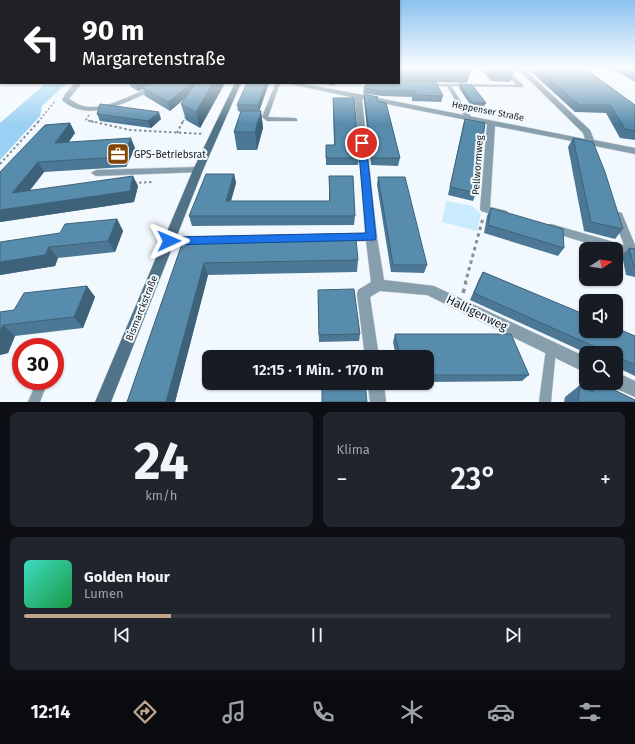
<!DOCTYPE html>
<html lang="de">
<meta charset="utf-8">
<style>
body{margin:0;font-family:"Fira Sans",sans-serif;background:#20242c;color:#f1f3f6;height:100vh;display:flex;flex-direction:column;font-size:15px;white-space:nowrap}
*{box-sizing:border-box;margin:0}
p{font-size:13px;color:#9ea1a6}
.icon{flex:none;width:22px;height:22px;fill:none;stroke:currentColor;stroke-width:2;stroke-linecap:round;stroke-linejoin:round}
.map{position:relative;height:402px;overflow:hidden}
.sheet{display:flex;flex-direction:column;gap:10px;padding:10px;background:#0d0f14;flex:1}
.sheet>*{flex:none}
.hud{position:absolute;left:0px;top:0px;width:400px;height:84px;box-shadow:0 1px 3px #0004;background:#202124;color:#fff;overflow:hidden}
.needle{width:26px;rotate:78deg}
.tools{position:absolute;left:579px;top:242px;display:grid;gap:8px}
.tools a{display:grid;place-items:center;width:44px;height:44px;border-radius:8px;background:#171b24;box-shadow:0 1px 3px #0004;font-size:20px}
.speed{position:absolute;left:12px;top:338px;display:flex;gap:8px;font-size:20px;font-weight:700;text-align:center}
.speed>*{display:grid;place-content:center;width:52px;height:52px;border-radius:50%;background:#171b24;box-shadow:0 1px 3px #0004;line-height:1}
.speed .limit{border:6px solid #d22;background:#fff;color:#111}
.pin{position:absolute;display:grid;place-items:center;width:34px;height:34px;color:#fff;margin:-17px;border:2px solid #fff;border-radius:50%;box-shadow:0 1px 4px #0007}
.me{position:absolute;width:44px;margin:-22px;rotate:89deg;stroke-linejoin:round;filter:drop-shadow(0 0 3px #0008)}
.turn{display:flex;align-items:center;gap:14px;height:84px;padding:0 16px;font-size:18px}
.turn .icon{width:52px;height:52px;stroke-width:2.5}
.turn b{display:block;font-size:28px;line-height:34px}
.big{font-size:30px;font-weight:600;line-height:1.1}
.sheet .card{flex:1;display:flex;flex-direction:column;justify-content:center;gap:6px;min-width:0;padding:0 14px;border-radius:8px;background:#20242c}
.sheet .dial{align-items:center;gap:0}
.dial b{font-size:52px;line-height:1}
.song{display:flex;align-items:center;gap:12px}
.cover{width:48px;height:48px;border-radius:6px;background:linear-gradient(135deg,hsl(170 70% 55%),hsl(140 70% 35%))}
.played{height:4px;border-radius:2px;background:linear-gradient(90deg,#c0a58a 25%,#363941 25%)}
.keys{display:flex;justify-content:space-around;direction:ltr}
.heat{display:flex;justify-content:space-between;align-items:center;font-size:22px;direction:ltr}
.sheet .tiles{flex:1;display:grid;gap:10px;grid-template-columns:1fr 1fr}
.card:last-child{grid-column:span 2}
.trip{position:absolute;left:202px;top:350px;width:232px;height:40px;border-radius:8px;background:#171b24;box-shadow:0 1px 3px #0004;font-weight:600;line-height:40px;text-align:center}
.tab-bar{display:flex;height:64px;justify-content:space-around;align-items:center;background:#090b0e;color:#9ea1a6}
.tab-bar .icon{width:28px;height:28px}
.tab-bar .active{color:#c0a58a}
.tab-bar b{font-size:18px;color:#f1f3f6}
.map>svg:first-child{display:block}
.green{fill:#caeafe}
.forest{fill:#9ad0f3}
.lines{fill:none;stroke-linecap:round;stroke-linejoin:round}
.lane-casing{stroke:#cfd6da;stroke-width:1}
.street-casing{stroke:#cfd6da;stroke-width:1}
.secondary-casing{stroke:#cfd6da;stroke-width:1}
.path-far3{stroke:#898e92;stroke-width:1.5;stroke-dasharray:2 2;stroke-linecap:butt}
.path-far2{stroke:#898e92;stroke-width:2;stroke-dasharray:2.5 2.5;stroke-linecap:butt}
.path-far1{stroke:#898e92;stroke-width:3;stroke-dasharray:3.5 3.5;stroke-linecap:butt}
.path{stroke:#898e92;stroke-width:3.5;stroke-dasharray:4.5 4.5;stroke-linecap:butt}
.lane{fill:#879ead;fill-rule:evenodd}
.street{fill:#879ead;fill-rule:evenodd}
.secondary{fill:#517388;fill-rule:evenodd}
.wall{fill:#4c7895}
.shaded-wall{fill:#3e6279}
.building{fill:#588cad;stroke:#3e6279}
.route{fill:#1a73e8;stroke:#114b97}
.labels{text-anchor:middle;stroke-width:4;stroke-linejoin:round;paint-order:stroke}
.far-street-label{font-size:9px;fill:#191c1e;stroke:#f2f9fe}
.poi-label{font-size:10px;fill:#191c1e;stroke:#f2f9fe;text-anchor:start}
.street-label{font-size:10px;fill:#191c1e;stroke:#f2f9fe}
.near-street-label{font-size:12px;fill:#191c1e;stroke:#f2f9fe}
</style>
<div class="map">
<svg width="635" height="402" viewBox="0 0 635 402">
<rect width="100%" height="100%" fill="#f2f9fe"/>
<polygon class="green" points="446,201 472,206 481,214 477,231 442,222"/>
<polygon class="forest" points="46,83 67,83 42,106 40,116 0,160 0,123"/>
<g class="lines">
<g class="lane-casing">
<g id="lane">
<polygon points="500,68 504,68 523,85 523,87 451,86 471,117 468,119 465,117 447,86 429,86 427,85 429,84 517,85"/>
<polygon points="276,83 280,83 268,117 295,118 297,119 297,121 267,121 262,117"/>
<polygon points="551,344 555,345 556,349 551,402 539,402 546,349 547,345"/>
<polygon points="37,381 48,381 40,402 28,402"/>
</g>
</g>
<g class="street-casing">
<g id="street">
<polygon points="517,68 523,68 590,130 594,140 635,148 635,154 595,146 591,147 588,147 587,144 495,126 490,207 507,211 508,214 507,217 503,218 481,211 480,209 487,124 362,99 377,237 384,280 434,286 586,357 586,373 427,295 380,291 370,297 379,357 365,357 357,294 358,290 371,282 366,241 169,245 165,244 163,241 165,238 169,237 365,233 355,98 286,83 299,83 358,94 585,139 583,133"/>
<path d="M75 83H82L69 99C73 101 78 105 83 106 106 112 138 91 159 83H167C161 88 152 91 145 94 120 105 86 122 62 100L66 93Z"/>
<polygon points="198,167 203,170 201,172 96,176 91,173 96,170"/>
<polygon points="618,212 622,213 623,216 635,245 635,258 616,252 616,249 607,249 547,231 546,228 547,225 551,224 624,245 613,216 614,213"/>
<polygon points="616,372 635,381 635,397 610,386 609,383 616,383"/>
<polygon points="368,383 384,383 386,402 370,402"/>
</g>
</g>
<g class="secondary-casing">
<polygon id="secondary" points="235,83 241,83 203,170 111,402 95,402 193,170"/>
</g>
<g class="path-far3">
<polyline points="89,115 86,120 94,122"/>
<polyline points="38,122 56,100"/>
<polyline points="183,122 186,116"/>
</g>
<g class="path-far2">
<polyline points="90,121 130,130 204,134"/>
<polyline points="177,133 183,121"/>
<polyline points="0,164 39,121"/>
<polyline points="134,183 153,182"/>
</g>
<polyline class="path-far1" points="465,284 483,218"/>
<polyline class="path" points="463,293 466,283"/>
<use href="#lane" class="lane"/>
<use href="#street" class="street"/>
<use href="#secondary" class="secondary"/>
</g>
<g class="wall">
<polygon points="399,68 472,68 467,83 436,82 443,96 441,102 412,101 412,97 382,96 363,93 364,88 399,83"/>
<polygon points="480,68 515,68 510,82 491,81"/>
<polygon points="527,68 584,68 635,105 635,140 620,138 606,113 575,112"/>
<polygon points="611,68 635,68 635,82"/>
<polygon points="129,83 225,83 200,128 186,120 181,104 185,98 170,111 145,96 143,89 138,91 131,87"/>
<polygon points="269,83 259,111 261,111 263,128 257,150 237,150 234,132 241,112 238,111 237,105"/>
<polygon points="320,83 335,83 335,86"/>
<polygon points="460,84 486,103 484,106 471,106 459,88"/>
<polygon points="364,94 377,101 400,158 398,166 371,165 364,101"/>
<polygon points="333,98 359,158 358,165 326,165 326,145 334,145"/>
<polygon points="97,114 161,119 151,128 100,121"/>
<polygon points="465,119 476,193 473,201 448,195 463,126"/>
<polygon points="70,123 75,133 69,142 135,148 126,167 44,172 30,190 138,186 134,202 0,222 45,125"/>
<polygon points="573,138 623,229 615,239 584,231 568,147"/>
<polygon points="234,174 236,183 231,201 329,201 329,176 355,216 354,225 192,226 189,216"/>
<polygon points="378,177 427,265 424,273 391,272 377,185"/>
<polygon points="491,208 564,248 558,256 484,233 487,216"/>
<polygon points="117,219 123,231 115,252 58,258 55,266 0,275 60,233"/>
<polygon points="183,241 358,260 357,272 208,275 175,402 127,402"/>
<polygon points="629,248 635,249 635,277 626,275 622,255"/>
<polygon points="483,272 635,336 635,376 616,367 616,353 586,353 470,300 479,279"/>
<polygon points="87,286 95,297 83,328 15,336 8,353 0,355 0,312 14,310"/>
<polygon points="318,297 360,334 359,341 319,342"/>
<polygon points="395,334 529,375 522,381 427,382 427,357 396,357 393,342"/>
<polygon points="590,383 600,383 635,402 564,402 565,397 580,385 584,387"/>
</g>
<g class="shaded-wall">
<polygon points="135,83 155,83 142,87 143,89 138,91"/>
<polygon points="192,83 203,83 170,111 168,102"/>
<polygon points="213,83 225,83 200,128 196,112"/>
<polygon points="266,83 269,83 259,112 258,105"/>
<polygon points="261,111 263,128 257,150 255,132"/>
<polygon points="159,112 161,119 151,128 148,121"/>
<polygon points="70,123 75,133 60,153 55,143"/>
<polygon points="131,138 135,148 126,167 122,157"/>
<polygon points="38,162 44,172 20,203 12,193"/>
<polygon points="234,174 236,183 228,211 226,201"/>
<polygon points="133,176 138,186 134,202 0,222 0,210"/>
<polygon points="117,219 123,231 115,252 108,241"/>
<polygon points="49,247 58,258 55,266 0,275 0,262"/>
<polygon points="204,263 208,275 175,402 166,402"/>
<polygon points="87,286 95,297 83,328 74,317"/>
<polygon points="3,325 15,336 8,353 0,355 0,332"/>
</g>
<g class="building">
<polygon points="537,68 584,68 635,105 635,131 625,129 610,105 579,105"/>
<polygon points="399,81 436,82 443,96 413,95 415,91 383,91 364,88 367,83 399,83"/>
<polygon points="153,83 192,83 168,102 142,87"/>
<polygon points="196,83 213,83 196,112 181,104"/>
<polygon points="247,83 266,83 258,105 237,105"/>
<polygon points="460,84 472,85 486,103 472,103"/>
<polygon points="364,94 378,97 377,101 386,103 400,158 372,158"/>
<polygon points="333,98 354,98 359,158 326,158 326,145 335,145"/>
<polygon points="100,104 159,112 148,121 97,114"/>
<polygon points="241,111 261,111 255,132 234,132"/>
<polygon points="465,119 485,123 476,193 450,187"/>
<polygon points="70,123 55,143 131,138 122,157 38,162 12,193 133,176 130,191 0,210 0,172 45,125"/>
<polygon points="573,138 593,142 605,172 623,229 591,222"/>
<polygon points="206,174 234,174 226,201 330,201 329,176 353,176 355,216 189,216"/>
<polygon points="378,177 405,177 427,265 393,265"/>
<polygon points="491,208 563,229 564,248 488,225"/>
<polygon points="117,219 108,241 49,247 45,255 0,262 0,242 60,233 65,224"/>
<polygon points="356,239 358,260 204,263 166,402 127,402 183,241"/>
<polygon points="629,248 635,249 635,267 634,267"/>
<polygon points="483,272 586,315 586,331 616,331 616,328 635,336 635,365 616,356 616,353 609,353 474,293"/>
<polygon points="87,286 74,317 3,325 0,332 0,312 14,310 24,293"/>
<polygon points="354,289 360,334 319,335 318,290"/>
<polygon points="395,334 511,334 529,375 427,375 427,357 400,357"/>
<polygon points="322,383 365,383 367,402 322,402"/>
<polygon points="594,383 600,383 635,400 635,402 578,402 580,385 593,392"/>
</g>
<linearGradient id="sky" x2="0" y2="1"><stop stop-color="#8bc2ef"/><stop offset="0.55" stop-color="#f9fcff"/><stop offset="1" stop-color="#f9fcff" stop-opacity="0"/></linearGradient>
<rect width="635" height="124" fill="url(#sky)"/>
<polygon class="route" points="362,141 366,143 376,237 375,240 169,245 165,244 164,241 165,238 169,237 366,233 358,143"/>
<defs>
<g id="office-square" transform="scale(1.15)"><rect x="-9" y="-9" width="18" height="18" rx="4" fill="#834505" stroke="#f2f9fe"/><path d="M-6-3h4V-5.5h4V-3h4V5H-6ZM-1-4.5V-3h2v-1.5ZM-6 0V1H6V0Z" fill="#fff"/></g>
</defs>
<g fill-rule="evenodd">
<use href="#office-square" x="118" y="154"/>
</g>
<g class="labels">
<g class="far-street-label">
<text transform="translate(488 111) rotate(11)" y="3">Heppenser Straße</text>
</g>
<g class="poi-label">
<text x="134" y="158">GPS-Betriebsrat</text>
</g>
<g class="street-label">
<text transform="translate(477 165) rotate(-86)" y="4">Pellwormweg</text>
<text transform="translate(141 308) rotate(-68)" y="4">Bismarckstraße</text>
</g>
<g class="near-street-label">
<text transform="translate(477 313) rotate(26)" y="4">Halligenweg</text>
</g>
</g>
</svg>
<div class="tools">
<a><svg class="needle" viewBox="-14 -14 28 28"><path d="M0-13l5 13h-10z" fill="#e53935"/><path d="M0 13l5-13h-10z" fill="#9ea1a6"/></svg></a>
<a><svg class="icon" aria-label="sound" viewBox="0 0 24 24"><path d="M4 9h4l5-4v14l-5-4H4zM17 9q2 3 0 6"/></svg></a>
<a><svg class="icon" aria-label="search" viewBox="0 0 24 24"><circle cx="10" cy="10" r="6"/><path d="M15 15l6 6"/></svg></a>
</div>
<div class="speed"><div class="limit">30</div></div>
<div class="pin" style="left:362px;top:143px;background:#d93025"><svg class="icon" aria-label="arrive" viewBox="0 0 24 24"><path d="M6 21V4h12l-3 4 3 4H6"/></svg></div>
<svg class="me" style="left:169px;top:241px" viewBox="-20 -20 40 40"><path d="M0-17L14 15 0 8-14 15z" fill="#1a73e8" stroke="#fff" stroke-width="4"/></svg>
<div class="trip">12:15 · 1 Min. · 170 m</div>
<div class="hud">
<div class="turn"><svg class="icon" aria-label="left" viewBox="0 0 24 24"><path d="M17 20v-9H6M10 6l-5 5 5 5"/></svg><div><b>90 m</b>Margaretenstraße</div></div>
</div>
</div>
<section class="sheet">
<div class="tiles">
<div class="card dial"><b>24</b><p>km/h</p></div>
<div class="card"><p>Klima</p>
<div class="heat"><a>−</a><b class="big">23°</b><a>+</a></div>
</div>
<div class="card">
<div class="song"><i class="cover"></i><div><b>Golden Hour</b><p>Lumen</p></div></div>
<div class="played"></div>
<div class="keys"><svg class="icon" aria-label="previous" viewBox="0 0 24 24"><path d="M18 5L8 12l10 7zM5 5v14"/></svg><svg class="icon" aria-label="pause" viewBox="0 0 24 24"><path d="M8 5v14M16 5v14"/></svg><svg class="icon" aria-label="next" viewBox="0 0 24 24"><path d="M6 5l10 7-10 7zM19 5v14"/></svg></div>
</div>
</div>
</section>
<nav class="tab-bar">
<b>12:14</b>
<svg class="icon active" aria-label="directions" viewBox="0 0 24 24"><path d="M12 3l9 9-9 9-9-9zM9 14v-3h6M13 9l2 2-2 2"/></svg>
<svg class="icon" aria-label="music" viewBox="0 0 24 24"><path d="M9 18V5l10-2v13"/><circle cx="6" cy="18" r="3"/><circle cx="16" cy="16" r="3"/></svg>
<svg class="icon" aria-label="phone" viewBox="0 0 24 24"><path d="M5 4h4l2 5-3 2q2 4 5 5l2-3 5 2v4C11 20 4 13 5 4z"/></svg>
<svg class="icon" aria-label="climate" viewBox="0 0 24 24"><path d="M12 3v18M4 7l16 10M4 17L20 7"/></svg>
<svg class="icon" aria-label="car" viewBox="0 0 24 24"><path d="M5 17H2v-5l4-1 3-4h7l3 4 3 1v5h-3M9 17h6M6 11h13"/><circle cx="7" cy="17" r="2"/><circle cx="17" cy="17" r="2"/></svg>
<svg class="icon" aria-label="filters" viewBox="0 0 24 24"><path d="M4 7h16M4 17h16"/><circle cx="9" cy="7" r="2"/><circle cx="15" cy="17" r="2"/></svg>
</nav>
